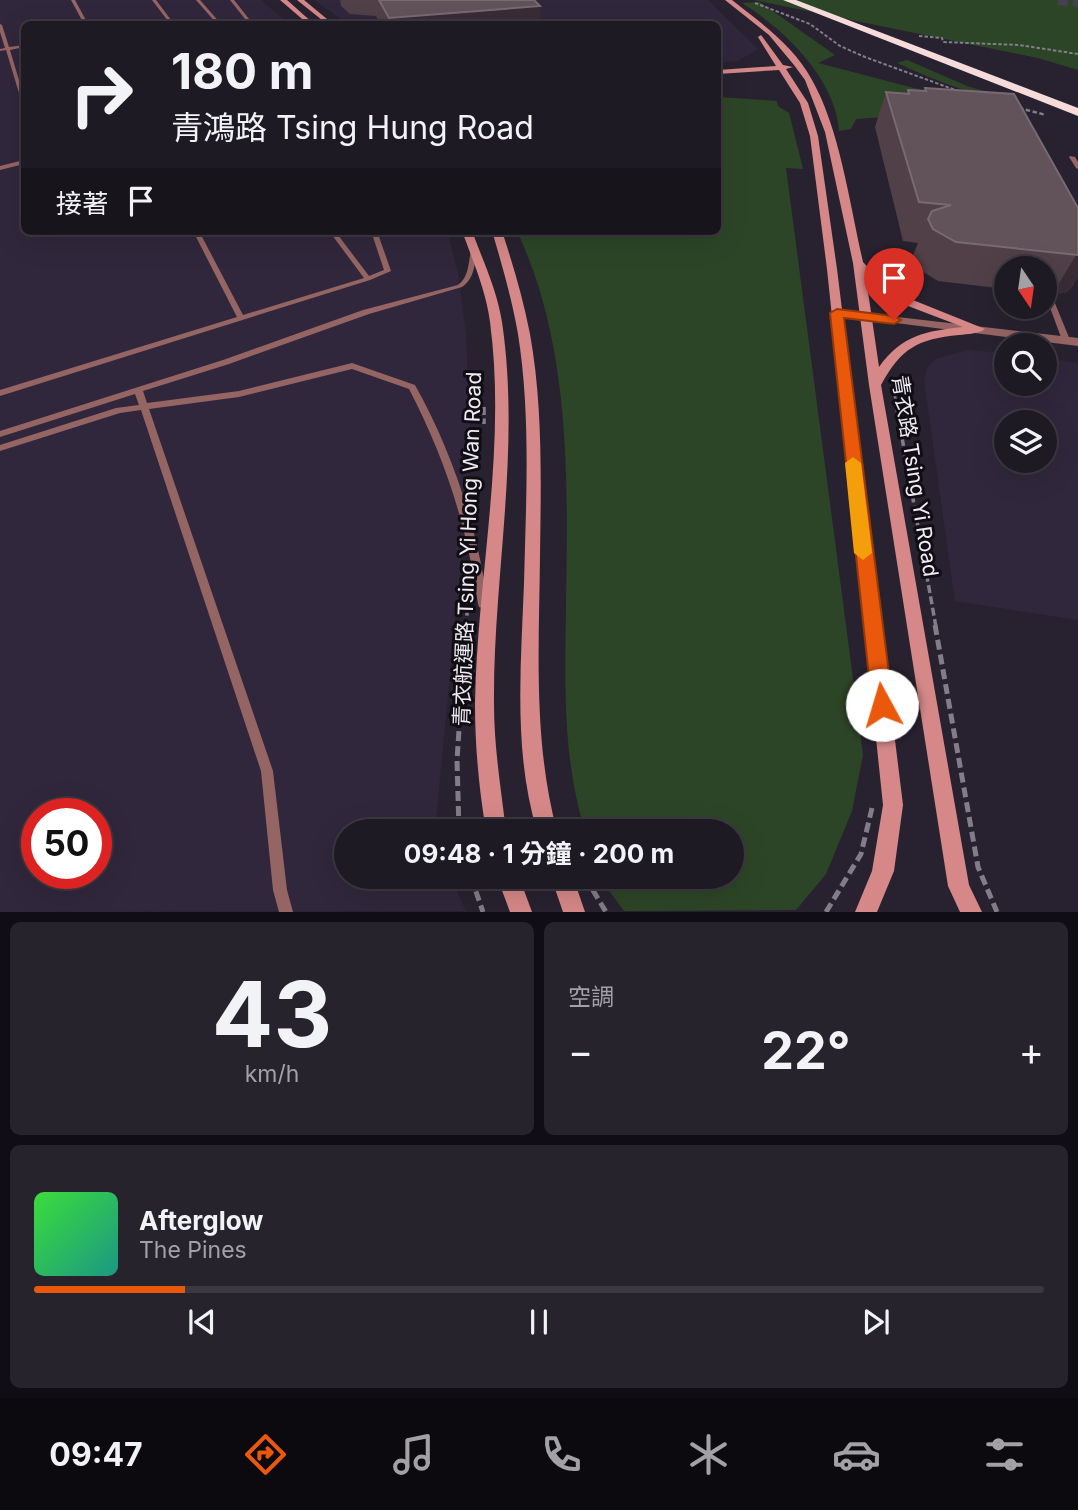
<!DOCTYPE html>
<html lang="zh-TW">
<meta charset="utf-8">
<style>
body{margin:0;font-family:Inter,"Noto Sans TC",sans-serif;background:#26232c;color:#f1f3f6;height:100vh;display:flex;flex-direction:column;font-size:26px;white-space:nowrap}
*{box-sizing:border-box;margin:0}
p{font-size:23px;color:#a1a1a6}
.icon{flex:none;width:38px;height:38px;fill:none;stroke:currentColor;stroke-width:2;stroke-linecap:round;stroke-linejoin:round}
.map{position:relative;height:912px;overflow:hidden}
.details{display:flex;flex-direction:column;gap:10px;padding:10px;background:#100e14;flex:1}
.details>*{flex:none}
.hud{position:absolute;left:21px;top:21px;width:700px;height:214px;border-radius:10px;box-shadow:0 7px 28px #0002,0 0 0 2px #3c3841;background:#1e1a24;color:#f1f3f6;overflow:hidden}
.needle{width:46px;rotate:167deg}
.tools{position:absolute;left:994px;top:256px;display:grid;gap:14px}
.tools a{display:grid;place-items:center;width:63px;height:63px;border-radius:50%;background:#1e1a24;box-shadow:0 7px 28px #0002,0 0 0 2px #3c3841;font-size:35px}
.speed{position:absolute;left:21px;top:798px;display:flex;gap:14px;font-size:35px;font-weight:700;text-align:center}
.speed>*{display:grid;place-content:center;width:91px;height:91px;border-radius:50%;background:#1e1a24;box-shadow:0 7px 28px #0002,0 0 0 2px #3c3841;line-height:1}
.speed .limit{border:10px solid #d22;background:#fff;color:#111}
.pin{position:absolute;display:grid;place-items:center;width:60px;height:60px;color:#fff;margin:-72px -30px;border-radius:50% 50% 50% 0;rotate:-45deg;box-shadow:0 0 7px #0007}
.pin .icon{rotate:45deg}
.me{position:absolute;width:77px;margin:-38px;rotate:354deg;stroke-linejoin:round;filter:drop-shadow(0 0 5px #0008)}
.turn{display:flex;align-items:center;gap:24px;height:147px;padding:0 35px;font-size:32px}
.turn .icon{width:91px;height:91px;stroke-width:2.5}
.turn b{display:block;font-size:49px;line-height:60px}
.then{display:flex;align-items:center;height:66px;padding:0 35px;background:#0003;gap:14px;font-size:26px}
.big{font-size:52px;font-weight:700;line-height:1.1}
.details .card{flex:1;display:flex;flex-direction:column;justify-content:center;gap:10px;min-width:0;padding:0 24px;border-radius:10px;background:#26232c}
.details .dial{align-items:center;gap:0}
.dial b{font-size:91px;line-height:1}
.song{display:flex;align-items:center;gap:21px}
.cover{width:84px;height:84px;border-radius:10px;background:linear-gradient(135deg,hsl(120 70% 55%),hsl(170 70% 35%))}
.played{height:7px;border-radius:4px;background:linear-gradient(90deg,#ea580c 15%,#3c3841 15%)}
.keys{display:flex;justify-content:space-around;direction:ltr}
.heat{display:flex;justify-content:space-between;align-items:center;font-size:38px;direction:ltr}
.details .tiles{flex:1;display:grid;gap:10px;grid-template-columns:1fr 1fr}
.card:last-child{grid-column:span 2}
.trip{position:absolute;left:334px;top:819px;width:410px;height:70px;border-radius:35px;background:#1e1a24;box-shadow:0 7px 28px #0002,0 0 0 2px #3c3841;font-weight:700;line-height:70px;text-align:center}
.dock{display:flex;height:112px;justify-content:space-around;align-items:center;background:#0c0a0e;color:#a1a1a6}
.dock .icon{width:49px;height:49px}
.dock .active{color:#ea580c}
.dock b{font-size:32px;color:#f1f3f6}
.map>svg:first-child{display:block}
.built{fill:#31273c;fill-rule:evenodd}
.green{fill:#2d4527}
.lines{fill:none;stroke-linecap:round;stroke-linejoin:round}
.highway-tunnel{stroke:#46404e;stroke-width:10;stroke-dasharray:10 5;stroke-linecap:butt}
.path-far3{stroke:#827d89;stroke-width:2;stroke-dasharray:3.5 2;stroke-linecap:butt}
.path-far2{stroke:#827d89;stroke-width:2.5;stroke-dasharray:4.5 2.5;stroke-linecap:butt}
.path-far1{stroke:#827d89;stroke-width:3.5;stroke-dasharray:8 3.5;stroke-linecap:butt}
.path{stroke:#827d89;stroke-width:5;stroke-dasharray:10 5;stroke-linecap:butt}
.lane{fill:#956564;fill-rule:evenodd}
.street{fill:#956564;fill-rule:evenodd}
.secondary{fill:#d58887;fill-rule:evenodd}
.highway{fill:#f5dcdb;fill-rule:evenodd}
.wall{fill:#514047}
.shaded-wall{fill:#392c36}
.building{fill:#62525a;stroke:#786a72;stroke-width:2}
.route{fill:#ea580c;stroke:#983908;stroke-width:2}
.slow{fill:#f59e0b}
.labels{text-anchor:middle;stroke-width:6;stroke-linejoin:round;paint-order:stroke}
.street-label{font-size:21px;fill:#efebf5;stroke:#100d13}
</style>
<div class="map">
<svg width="1078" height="912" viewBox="0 0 1078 912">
<rect width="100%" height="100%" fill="#282230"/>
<g class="built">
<path d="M0 0H261L289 24H24V231H447L458 273 466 334 471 453 435 831H346V877H450L466 911 0 912ZM37 814H96V873H37Z"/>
<polygon points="314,0 708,0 758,49 738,61 718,63 718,24 348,24"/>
<path d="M967 350 1006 353V383H1045V358L1078 363V620L955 601 924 380 927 368 936 359ZM1006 422H1045V460H1006Z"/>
</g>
<g class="green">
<polygon points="754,0 1078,0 1078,70 1038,58"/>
<path d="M760 2 835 55 818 63 941 95 898 116 856 119 851 129 839 131C836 79 784 29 742 3Z"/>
<path d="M907 60 967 86 1003 97C965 94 931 78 897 63Z"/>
<path d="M718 97 777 101 778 106 789 113 803 169 786 168 863 755 852 811 826 874 796 910 624 911 599 877H732V831H585C562 757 565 680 566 604 568 479 571 346 517 231H718Z"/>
</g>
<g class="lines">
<polyline class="highway-tunnel" points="1058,0 1078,2"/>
<g class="path-far3">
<polyline points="755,3 810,24 840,46 865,57 958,91"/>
<polyline points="919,36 942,38 943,42 1019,45 1078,54"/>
</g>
<g class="path-far2">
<polyline points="1019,108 1046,115"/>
<polyline points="897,406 894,392 897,379"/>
</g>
<g class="path-far1">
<polyline points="896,404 936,627"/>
<polyline points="484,407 484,424"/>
<polyline points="466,627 468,602"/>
</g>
<g class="path">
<polyline points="935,625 978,867 997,912"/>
<polyline points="565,818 569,831"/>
<polyline points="459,831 457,760 466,625"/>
<polyline points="471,877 483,912"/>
<polyline points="585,877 606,912"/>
<polyline points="826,912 861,854 872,808"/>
</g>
<g class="lane">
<polygon points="71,0 75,0 88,24 84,24"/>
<polygon points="152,0 156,0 174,24 169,23 153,24 155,23 168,21"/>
<polygon points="196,0 200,0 221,24 217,24"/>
<polygon points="230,0 234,0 253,24 249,24"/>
<polygon points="0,24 2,25 9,47 24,45 24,47 10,50 24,97 24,104 22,103 6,50 0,51 0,49 5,48 0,32"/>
<polygon points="1070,156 1075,157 1078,162 1078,169 1076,168 1069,157"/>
<polygon points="24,160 24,164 0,170 0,166"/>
<polygon points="193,231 199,231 243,315 364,278 329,231 335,231 369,276 384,270 371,231 377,231 391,271 370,280 0,396 0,390 237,317"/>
<path d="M474 249 477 251C474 265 475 278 462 287L369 314 229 364 143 391 147 403 239 391 352 363 415 385C453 453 477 527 488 604L487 607 483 608 479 607 478 604C467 526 445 458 409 389L352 369 239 397 149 409 273 771 287 890 293 912H279L273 890 261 771 141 410 120 413 0 451V445L116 408 139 405 135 394 0 437V431L223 360 363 310 458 285C469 277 468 264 471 251Z"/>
<polygon points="1045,289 1049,290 1050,291 1070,340 1069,342 1063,342 1062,340 1045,294"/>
</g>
<polygon class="street" points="837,310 1078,338 1078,346 833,315 833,311"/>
<g class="secondary">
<polygon points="280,0 287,0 314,24 308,24"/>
<polygon points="297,0 304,0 333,24 327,24"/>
<path d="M725 0H732C761 23 794 46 812 80 840 129 850 206 863 262L876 276 903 296 985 329C978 334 968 334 959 335 918 339 901 348 881 385L969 885 982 912H960L948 886 869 385 853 263 825 132 805 80 794 65 769 35ZM866 278 895 301 963 327C926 331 902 335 879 367Z"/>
<polygon points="761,35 783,65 793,67 786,69 808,103 818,136 837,269 903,805 894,871 877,912 855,912 872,871 883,805 827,269 810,136 800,103 779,70 718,74 718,70 776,66 758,37"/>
<path d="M462 231H472C483 261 497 290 502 322 521 450 493 577 494 704 494 747 501 789 506 831H486C479 789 475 747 475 704 477 577 507 450 490 322 486 291 473 261 462 231Z"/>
<path d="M492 231H502C513 265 523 298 530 334 543 406 541 483 540 556 539 648 533 742 557 831H537C513 752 521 665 524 583 526 501 531 416 518 334 512 299 502 265 492 231Z"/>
<polygon points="497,877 519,877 532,912 510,912"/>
<polygon points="551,877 573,877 585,912 563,912"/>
</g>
<polygon class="highway" points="783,0 796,0 1078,108 1078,116"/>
</g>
<g class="wall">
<polygon points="340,0 534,0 540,24 380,24 376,16 350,14 341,6"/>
<polygon points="925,88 1078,208 1074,284 1067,292 1052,295 1045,294 1045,268 1006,268 1006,289 938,281 917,268 912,258 918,243 903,241 875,127 886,92 906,94 908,90 924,91"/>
</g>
<g class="shaded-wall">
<polygon points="540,6 540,24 389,24 389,18"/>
<polygon points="1076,255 1078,255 1078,278 1067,292 1052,295"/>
</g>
<g class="building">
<polygon points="379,0 534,0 540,6 389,18"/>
<polygon points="925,88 1014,94 1078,208 1078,255 956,242 933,229 928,219 932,211 951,205 919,202 886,92 909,94 908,90 926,91"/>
</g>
<polygon class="route" points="837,309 894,316 901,320 894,324 844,318 893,705 890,712 882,715 875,712 872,705 830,313"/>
<polygon class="slow" points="853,457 861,463 872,553 863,560 854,553 845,463"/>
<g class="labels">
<g class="street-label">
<text transform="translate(915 476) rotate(81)" y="7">青衣路 Tsing Yi Road</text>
<text transform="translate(468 549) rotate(-88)" y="7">青衣航運路 Tsing Yi Hong Wan Road</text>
</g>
</g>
</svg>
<div class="tools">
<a><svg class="needle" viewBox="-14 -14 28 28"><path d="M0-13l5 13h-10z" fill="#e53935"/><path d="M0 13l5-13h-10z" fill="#a1a1a6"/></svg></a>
<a><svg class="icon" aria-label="search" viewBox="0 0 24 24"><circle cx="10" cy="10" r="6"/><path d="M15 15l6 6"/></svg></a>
<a><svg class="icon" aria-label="layers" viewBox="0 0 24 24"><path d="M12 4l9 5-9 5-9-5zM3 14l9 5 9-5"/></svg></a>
</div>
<div class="speed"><div class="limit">50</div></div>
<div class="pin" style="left:894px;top:320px;background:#d93025"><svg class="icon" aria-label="arrive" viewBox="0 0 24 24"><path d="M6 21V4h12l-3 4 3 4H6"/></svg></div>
<svg class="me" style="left:882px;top:705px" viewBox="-20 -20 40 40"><circle r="19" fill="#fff"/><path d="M0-13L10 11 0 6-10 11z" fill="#ea580c"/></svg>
<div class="trip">09:48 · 1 分鐘 · 200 m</div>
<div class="hud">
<div class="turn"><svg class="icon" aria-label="right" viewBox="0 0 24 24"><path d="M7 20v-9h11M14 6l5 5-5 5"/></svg><div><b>180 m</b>青鴻路 Tsing Hung Road</div></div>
<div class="then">接著<svg class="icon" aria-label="arrive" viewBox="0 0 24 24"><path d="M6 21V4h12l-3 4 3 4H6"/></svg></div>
</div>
</div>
<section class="details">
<div class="tiles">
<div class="card dial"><b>43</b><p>km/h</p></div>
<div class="card"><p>空調</p>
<div class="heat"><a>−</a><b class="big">22°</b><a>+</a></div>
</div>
<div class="card">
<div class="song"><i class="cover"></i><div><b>Afterglow</b><p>The Pines</p></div></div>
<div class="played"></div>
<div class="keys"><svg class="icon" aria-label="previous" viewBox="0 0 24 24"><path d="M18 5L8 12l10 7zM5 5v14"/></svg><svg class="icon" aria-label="pause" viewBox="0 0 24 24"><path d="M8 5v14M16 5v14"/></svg><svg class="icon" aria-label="next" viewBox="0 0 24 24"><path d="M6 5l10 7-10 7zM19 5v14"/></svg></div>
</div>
</div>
</section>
<nav class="dock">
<b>09:47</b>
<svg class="icon active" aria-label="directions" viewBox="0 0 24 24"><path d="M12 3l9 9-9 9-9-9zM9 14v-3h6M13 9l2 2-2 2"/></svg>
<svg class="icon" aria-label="music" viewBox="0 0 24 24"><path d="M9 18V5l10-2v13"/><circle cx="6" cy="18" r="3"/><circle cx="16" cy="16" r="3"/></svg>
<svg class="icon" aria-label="phone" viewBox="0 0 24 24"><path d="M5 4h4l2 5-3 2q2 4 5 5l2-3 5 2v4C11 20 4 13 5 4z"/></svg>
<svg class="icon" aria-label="climate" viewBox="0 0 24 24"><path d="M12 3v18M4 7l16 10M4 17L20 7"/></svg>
<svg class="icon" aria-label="car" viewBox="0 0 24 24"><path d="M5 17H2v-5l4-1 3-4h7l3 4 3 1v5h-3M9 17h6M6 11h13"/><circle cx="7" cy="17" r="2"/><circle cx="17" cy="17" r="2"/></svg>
<svg class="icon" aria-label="filters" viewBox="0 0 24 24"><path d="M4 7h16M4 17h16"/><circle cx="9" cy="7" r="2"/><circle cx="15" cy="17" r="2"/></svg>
</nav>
